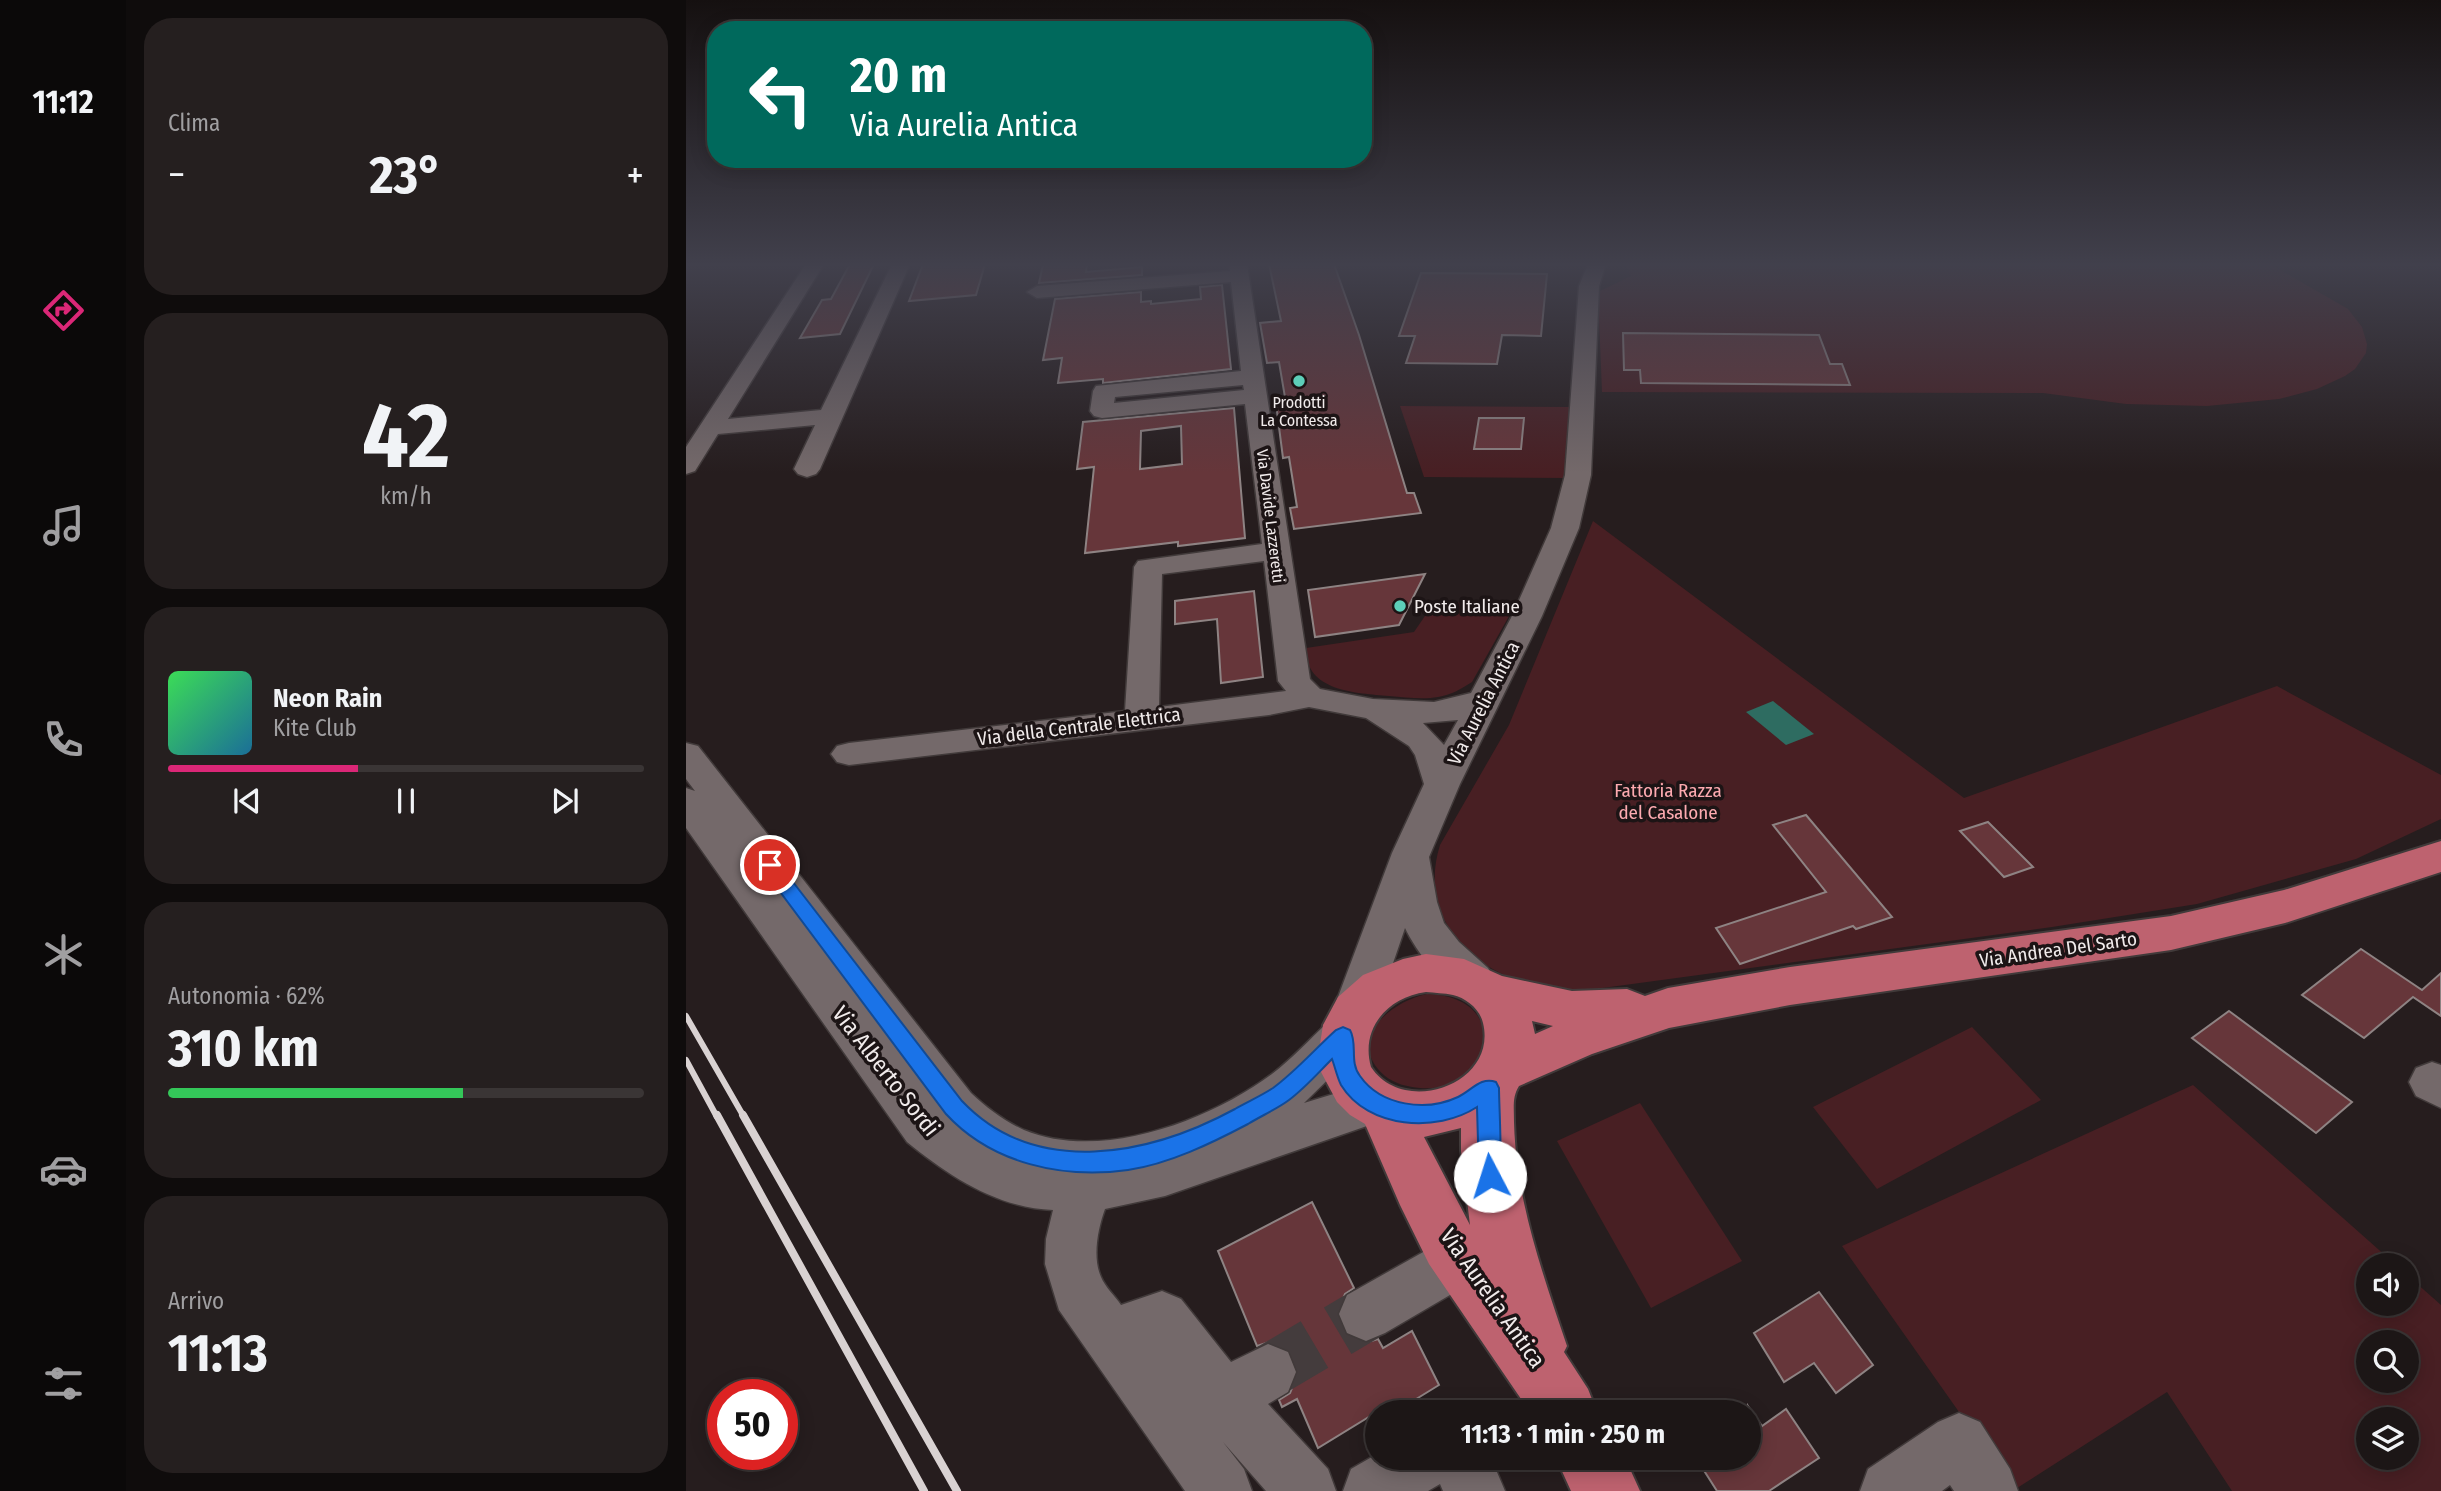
<!DOCTYPE html>
<html lang="it">
<meta charset="utf-8">
<style>
body{margin:0;font-family:"Fira Sans Condensed",sans-serif;background:#251f1f;color:#f1f3f6;height:100vh;display:flex;flex-direction:column;font-size:26px;white-space:nowrap}
*{box-sizing:border-box;margin:0}
p{font-size:23px;color:#a09fa1}
.icon{flex:none;width:38px;height:38px;fill:none;stroke:currentColor;stroke-width:2;stroke-linecap:round;stroke-linejoin:round}
.map{position:relative;flex:1;overflow:hidden}
.side{display:flex;flex-direction:column;gap:18px;padding:18px;background:#0f0c0c;width:560px}
.side>*{flex:none}
.guide{position:absolute;left:21px;top:21px;width:665px;height:147px;border-radius:28px;box-shadow:0 4px 18px #0003,0 0 0 2px #3a3535;background:#00695c;color:#fff;overflow:hidden}
.buttons{position:absolute;left:1670px;top:1253px;display:grid;gap:14px}
.buttons a{display:grid;place-items:center;width:63px;height:63px;border-radius:50%;background:#1c1616;box-shadow:0 4px 18px #0003,0 0 0 2px #3a3535;font-size:35px}
.speed{position:absolute;left:21px;top:1379px;display:flex;gap:14px;font-size:35px;font-weight:700;text-align:center}
.speed>*{display:grid;place-content:center;width:91px;height:91px;border-radius:50%;background:#1c1616;box-shadow:0 4px 18px #0003,0 0 0 2px #3a3535;line-height:1}
.speed .limit{border:10px solid #d22;background:#fff;color:#111}
.pin{position:absolute;display:grid;place-items:center;width:60px;height:60px;color:#fff;margin:-30px;border:4px solid #fff;border-radius:50%;box-shadow:0 2px 7px #0007}
.me{position:absolute;width:77px;margin:-38px;rotate:355deg;stroke-linejoin:round;filter:drop-shadow(0 0 5px #0008)}
.turn{display:flex;align-items:center;gap:24px;height:147px;padding:0 28px;font-size:32px}
.turn .icon{width:91px;height:91px;stroke-width:2.5}
.turn b{display:block;font-size:49px;line-height:60px}
.big{font-size:52px;font-weight:700;line-height:1.1}
.side .card{flex:1;display:flex;flex-direction:column;justify-content:center;gap:10px;min-width:0;padding:0 24px;border-radius:28px;background:#251f1f}
.side .dial{align-items:center;gap:0}
.dial b{font-size:91px;line-height:1}
.song{display:flex;align-items:center;gap:21px}
.cover{width:84px;height:84px;border-radius:10px;background:linear-gradient(135deg,hsl(130 70% 55%),hsl(200 70% 35%))}
.played{height:7px;border-radius:4px;background:linear-gradient(90deg,#db2777 40%,#3a3535 40%)}
.keys{display:flex;justify-content:space-around;direction:ltr}
.heat{display:flex;justify-content:space-between;align-items:center;font-size:38px;direction:ltr}
.charge{height:10px;border-radius:5px;background:linear-gradient(90deg,#34c759 62%,#3a3535 0)}
.trip{position:absolute;left:679px;top:1400px;width:396px;height:70px;border-radius:35px;background:#1c1616;box-shadow:0 4px 18px #0003,0 0 0 2px #3a3535;font-weight:700;line-height:70px;text-align:center}
main{display:flex;flex:1;min-height:0}
.menu{display:flex;flex-direction:column;width:126px;justify-content:space-around;align-items:center;background:#0b0909;color:#a09fa1}
.menu .icon{width:49px;height:49px}
.menu .current{color:#db2777}
.menu b{font-size:32px;color:#f1f3f6}
.map>svg:first-child{display:block}
.green{fill:#481f23;fill-rule:evenodd}
.water{fill:#2e6c61}
.building{fill:#66363a;stroke:#8e8383;stroke-width:2;fill-rule:evenodd}
.lines{fill:none;stroke-linecap:round;stroke-linejoin:round}
.minor-tunnel{stroke:#443c3d;stroke-width:54;stroke-dasharray:54 27;stroke-linecap:butt}
.minor-casing{stroke:#413a3a;stroke-width:3}
.major-casing{stroke:#413a3a;stroke-width:4}
.minor{fill:#74696a;fill-rule:evenodd}
.major{fill:#be626f;fill-rule:evenodd}
.rail-far1{stroke:#d9d2d2;stroke-width:6}
.rail{stroke:#d9d2d2;stroke-width:8}
.route{fill:#1a73e8;stroke:#114b97;stroke-width:2}
.poi-dot{fill:#5dceb9;stroke:#1c1415;stroke-width:2.5}
.labels{text-anchor:middle;stroke-width:7;stroke-linejoin:round;paint-order:stroke}
.far-poi-label{font-size:16px;fill:#f1ebeb;stroke:#1c1415}
.far-street-label{font-size:16px;fill:#f1ebeb;stroke:#1c1415}
.poi-label{font-size:19px;fill:#f1ebeb;stroke:#1c1415;text-anchor:start}
.street-label{font-size:19px;fill:#f1ebeb;stroke:#1c1415}
.park-label{font-size:19px;fill:#fdaab0;stroke:#1c1415}
.near-street-label{font-size:23px;fill:#f1ebeb;stroke:#1c1415}
</style>
<main>
<nav class="menu">
<b>11:12</b>
<svg class="icon current" aria-label="directions" viewBox="0 0 24 24"><path d="M12 3l9 9-9 9-9-9zM9 14v-3h6M13 9l2 2-2 2"/></svg>
<svg class="icon" aria-label="music" viewBox="0 0 24 24"><path d="M9 18V5l10-2v13"/><circle cx="6" cy="18" r="3"/><circle cx="16" cy="16" r="3"/></svg>
<svg class="icon" aria-label="phone" viewBox="0 0 24 24"><path d="M5 4h4l2 5-3 2q2 4 5 5l2-3 5 2v4C11 20 4 13 5 4z"/></svg>
<svg class="icon" aria-label="climate" viewBox="0 0 24 24"><path d="M12 3v18M4 7l16 10M4 17L20 7"/></svg>
<svg class="icon" aria-label="car" viewBox="0 0 24 24"><path d="M5 17H2v-5l4-1 3-4h7l3 4 3 1v5h-3M9 17h6M6 11h13"/><circle cx="7" cy="17" r="2"/><circle cx="17" cy="17" r="2"/></svg>
<svg class="icon" aria-label="filters" viewBox="0 0 24 24"><path d="M4 7h16M4 17h16"/><circle cx="9" cy="7" r="2"/><circle cx="15" cy="17" r="2"/></svg>
</nav>
<section class="side">
<div class="card"><p>Clima</p>
<div class="heat"><a>−</a><b class="big">23°</b><a>+</a></div>
</div>
<div class="card dial"><b>42</b><p>km/h</p></div>
<div class="card">
<div class="song"><i class="cover"></i><div><b>Neon Rain</b><p>Kite Club</p></div></div>
<div class="played"></div>
<div class="keys"><svg class="icon" aria-label="previous" viewBox="0 0 24 24"><path d="M18 5L8 12l10 7zM5 5v14"/></svg><svg class="icon" aria-label="pause" viewBox="0 0 24 24"><path d="M8 5v14M16 5v14"/></svg><svg class="icon" aria-label="next" viewBox="0 0 24 24"><path d="M6 5l10 7-10 7zM19 5v14"/></svg></div>
</div>
<div class="card"><p>Autonomia · 62%</p><b class="big">310 km</b><div class="charge"></div></div>
<div class="card"><p>Arrivo</p><b class="big">11:13</b></div>
</section>
<div class="map">
<svg width="1755" height="1491" viewBox="0 0 1755 1491">
<rect width="100%" height="100%" fill="#261d1e"/>
<g class="green">
<polygon points="935,264 1584,264 1662,309 1676,327 1681,344 1680,353 1669,369 1659,376 1631,389 1593,399 1521,406 1440,404 1357,393 916,392 912,292 945,276 941,268"/>
<polygon points="714,406 885,407 880,478 738,477"/>
<path d="M907 521 1278 798 1591 686 1755 775V819L1670 859 1511 904 1366 927 887 992C870 988 851 986 834 981 773 961 734 908 754 845L823 725Z"/>
<path d="M750 600 827 609 786 682C775 689 765 695 752 697 736 700 719 697 703 696 671 693 619 692 620 648L728 632Z"/>
<path d="M741 994C831 997 803 1094 734 1088 722 1087 709 1084 699 1076 658 1041 703 1002 741 994Z"/>
<polygon points="1286,1027 1355,1100 1191,1189 1127,1107"/>
<path d="M1507 1085 1710 1265H1682V1304H1720V1274L1755 1305V1491H1546L1481 1392 1328 1490 1156 1246ZM1682 1342H1720V1381H1682ZM1682 1419H1720V1458H1682Z"/>
<polygon points="954,1103 1056,1261 965,1308 871,1141"/>
</g>
<polygon class="water" points="1087,701 1128,734 1100,745 1060,712"/>
<g class="building">
<polygon points="164,264 188,264 154,334 114,338 136,300 145,299"/>
<polygon points="237,264 299,264 290,295 223,301"/>
<polygon points="357,264 401,264 400,272 456,267 456,275 353,283"/>
<polygon points="583,264 648,264 673,335 721,493 728,493 735,513 608,529 604,508 611,507 603,457 597,458 590,404 600,403 593,362 581,363 574,323 595,321"/>
<polygon points="735,273 861,274 855,336 816,335 811,364 720,363 729,336 713,336"/>
<polygon points="536,285 545,369 417,383 417,379 372,383 376,358 357,360 369,299 455,292 455,302 465,301 465,304 515,299 514,287"/>
<polygon points="937,333 1133,335 1144,364 1156,364 1164,385 955,383 954,370 938,370"/>
<path d="M548 408 559 538 492 546V542L399 553 408 467 391 469 397 422ZM495 426 496 464 454 469 455 431Z"/>
<polygon points="793,418 838,418 835,449 788,449"/>
<polygon points="739,574 713,625 629,637 622,590"/>
<polygon points="568,591 577,677 535,683 531,619 489,624 489,601"/>
<polygon points="1120,815 1206,917 1170,929 1167,926 1054,964 1030,928 1140,892 1087,825"/>
<polygon points="1302,822 1347,867 1318,877 1274,831"/>
<polygon points="1675,949 1736,990 1755,973 1755,1016 1727,997 1678,1038 1616,995"/>
<polygon points="1543,1011 1666,1102 1630,1133 1506,1038"/>
<polygon points="626,1202 668,1288 659,1294 651,1313 659,1334 679,1343 692,1339 697,1348 726,1331 753,1385 709,1412 691,1412 632,1448 611,1399 596,1407 593,1400 604,1393 612,1373 604,1351 583,1342 571,1346 532,1251"/>
<polygon points="1133,1292 1187,1365 1150,1393 1128,1363 1098,1382 1068,1333"/>
<polygon points="1062,1406 1076,1426 1100,1409 1133,1458 1083,1491 1031,1491 1010,1458 1062,1458"/>
</g>
<g class="lines">
<polyline class="minor-tunnel" points="582,1372 680,1314"/>
<g class="minor-casing">
<g id="minor">
<polygon points="120,264 138,264 42,419 135,410 206,264 224,264 134,469 130,474 121,477 112,474 108,469 129,425 32,434 9,471 0,474 0,447"/>
<path d="M543 264H561L624 679 634 689 687 699 748 702 785 693 826 616 865 528 879 475 893 286 902 264H920L913 286 905 475 893 528 856 616 774 784 743 857 751 902 758 923 773 942 802 968 809 980 802 992C798 994 791 997 787 997 761 996 729 949 719 928L690 1013 684 1026 676 1028 680 1036 673 1049 618 1103 687 1082 704 1088 711 1103 704 1118 479 1196 419 1209C412 1228 406 1257 415 1277 419 1287 429 1296 435 1305L476 1291 495 1299 545 1362 582 1344 602 1352 610 1372 602 1392 582 1404 642 1469 650 1491H580L537 1442 558 1469 566 1491H499L373 1310 359 1264 360 1239 367 1210C311 1208 263 1176 221 1142L0 828V788L9 791 0 779V743L12 746 285 1093C301 1108 318 1121 338 1130 414 1162 523 1121 586 1074 606 1059 623 1040 641 1023L649 1020 646 1013 706 853 738 784 729 755 723 746 680 718 623 707 583 715 163 765 151 762 145 754 151 746 163 743 439 711 448 567 452 561 576 544 559 404 416 418 408 416 404 411 407 391 410 386 555 371 545 282 351 298 341 292 351 286 544 271ZM557 385 558 390 428 403 429 397ZM578 561 592 681 600 691 473 707 476 574ZM772 720 758 745 737 723Z"/>
<polygon points="1746,1062 1755,1065 1755,1108 1730,1096 1723,1082 1730,1068"/>
<polygon points="774,1234 793,1242 800,1260 793,1278 699,1333 680,1341 661,1333 653,1314 661,1295 755,1242"/>
<polygon points="1273,1413 1294,1422 1324,1469 1332,1491 1268,1491 1264,1485 1256,1491 1174,1491 1182,1469 1252,1422"/>
<polygon points="691,1454 691,1458 805,1458 819,1491 757,1491 754,1484 742,1491 657,1491 665,1469"/>
</g>
</g>
<g class="major-casing">
<g id="major">
<path d="M1755 841V872L1599 923 1485 950 1104 1005 983 1028 906 1054 833 1086C826 1097 828 1108 828 1122 830 1200 856 1272 881 1346L878 1352 902 1389 911 1412H844L743 1264 714 1205 679 1124 664 1115 651 1102 635 1072 632 1057 637 1025 652 997 677 975 717 959 740 954 778 959 816 976 886 991 941 989 959 996 982 988 1104 967 1485 916 1598 890ZM740 992C749 993 758 993 767 995 780 998 794 1009 797 1023 812 1084 718 1117 685 1067 674 1028 702 997 740 992ZM846 1021 867 1026 849 1034ZM775 1128V1151L784 1225 738 1137Z"/>
<polygon points="870,1458 939,1458 954,1491 885,1491"/>
</g>
</g>
<use href="#minor" class="minor"/>
<use href="#major" class="major"/>
<g class="rail-far1">
<polyline points="0,1016 58,1117"/>
<polyline points="0,1060 31,1117"/>
</g>
<g class="rail">
<polyline points="31,1115 238,1491"/>
<polyline points="57,1115 271,1491"/>
</g>
</g>
<linearGradient id="sky" x2="0" y2="1"><stop stop-color="#151010"/><stop offset="0.56" stop-color="#41404c"/><stop offset="1" stop-color="#41404c" stop-opacity="0"/></linearGradient>
<rect width="1755" height="473" fill="url(#sky)"/>
<path class="route" d="M84 858 90 860 276 1101C350 1179 464 1155 549 1109 561 1102 575 1096 587 1088 609 1072 629 1049 650 1030L657 1027 664 1030C672 1044 663 1062 674 1076 695 1106 740 1112 772 1097 785 1091 795 1076 810 1082L813 1088C813 1106 817 1173 813 1183L804 1186 796 1183 793 1176 791 1107C751 1133 682 1129 655 1085 651 1077 649 1067 646 1059 632 1073 619 1088 603 1100 591 1109 575 1116 562 1124 526 1143 483 1164 442 1170 377 1179 306 1164 260 1114L77 869 75 865 77 860Z"/>
<g class="poi-dot">
<circle cx="613" cy="381" r="7"/>
<circle cx="714" cy="606" r="7"/>
</g>
<g class="labels">
<g class="far-poi-label">
<text x="613" y="408">Prodotti<tspan x="613" dy="18">La Contessa</tspan></text>
</g>
<g class="far-street-label">
<text transform="translate(585 516) rotate(83)" y="6">Via Davide Lazzeretti</text>
</g>
<g class="poi-label">
<text x="728" y="613">Poste Italiane</text>
</g>
<g class="street-label">
<text transform="translate(797 703) rotate(-63)" y="7">Via Aurelia Antica</text>
<text transform="translate(393 726) rotate(-7)" y="7">Via della Centrale Elettrica</text>
<text transform="translate(1372 949) rotate(-8)" y="7">Via Andrea Del Sarto</text>
</g>
<g class="park-label">
<text x="982" y="797">Fattoria Razza<tspan x="982" dy="22">del Casalone</tspan></text>
</g>
<g class="near-street-label">
<text transform="translate(200 1071) rotate(52)" y="8">Via Alberto Sordi</text>
<text transform="translate(807 1298) rotate(55)" y="8">Via Aurelia Antica</text>
</g>
</g>
</svg>
<div class="buttons">
<a><svg class="icon" aria-label="sound" viewBox="0 0 24 24"><path d="M4 9h4l5-4v14l-5-4H4zM17 9q2 3 0 6"/></svg></a>
<a><svg class="icon" aria-label="search" viewBox="0 0 24 24"><circle cx="10" cy="10" r="6"/><path d="M15 15l6 6"/></svg></a>
<a><svg class="icon" aria-label="layers" viewBox="0 0 24 24"><path d="M12 4l9 5-9 5-9-5zM3 14l9 5 9-5"/></svg></a>
</div>
<div class="speed"><div class="limit">50</div></div>
<div class="pin" style="left:84px;top:865px;background:#d93025"><svg class="icon" aria-label="arrive" viewBox="0 0 24 24"><path d="M6 21V4h12l-3 4 3 4H6"/></svg></div>
<svg class="me" style="left:804px;top:1176px" viewBox="-20 -20 40 40"><circle r="19" fill="#fff"/><path d="M0-13L10 11 0 6-10 11z" fill="#1a73e8"/></svg>
<div class="trip">11:13 · 1 min · 250 m</div>
<div class="guide">
<div class="turn"><svg class="icon" aria-label="left" viewBox="0 0 24 24"><path d="M17 20v-9H6M10 6l-5 5 5 5"/></svg><div><b>20 m</b>Via Aurelia Antica</div></div>
</div>
</div>
</main>
